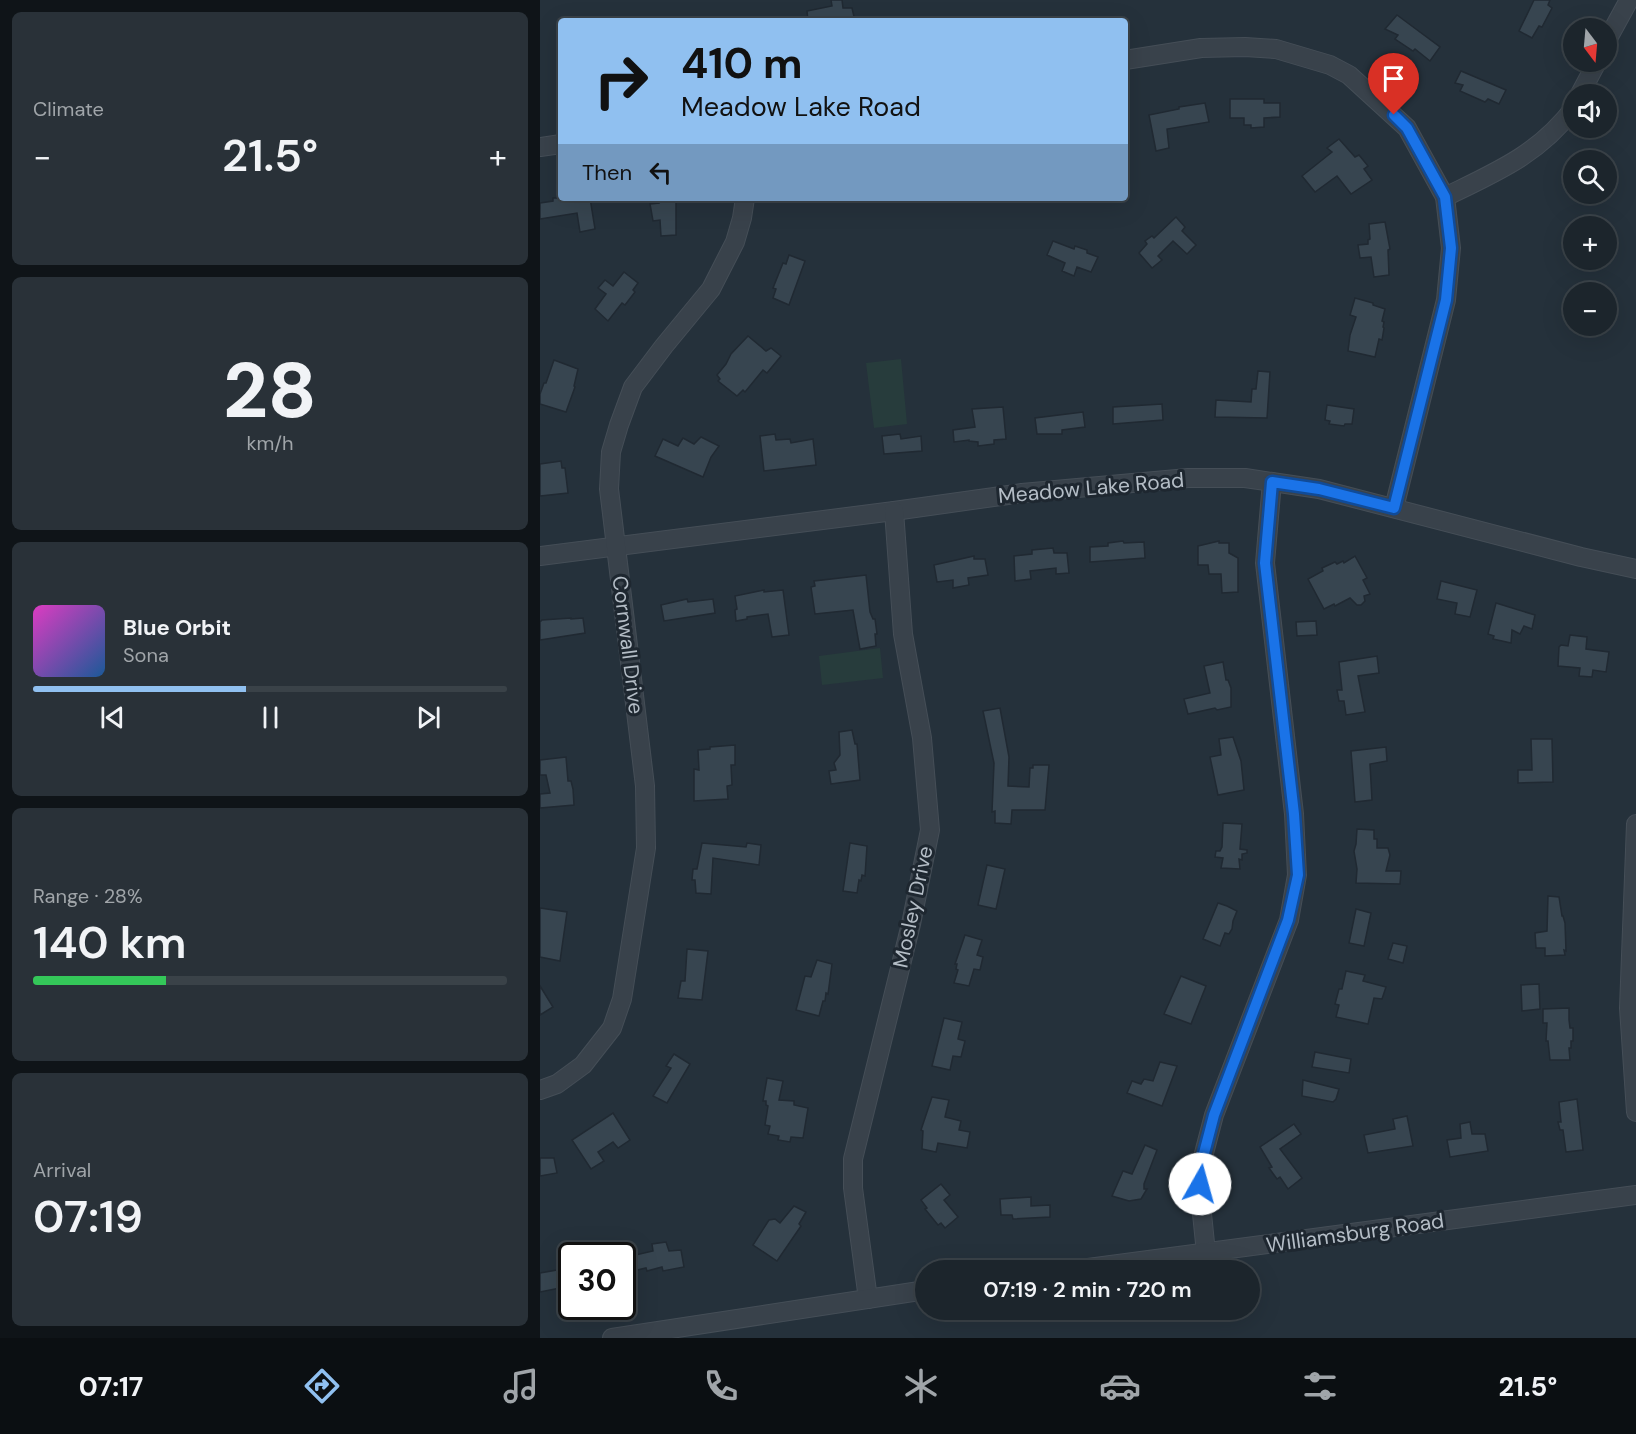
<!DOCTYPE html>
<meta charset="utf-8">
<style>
body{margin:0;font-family:"DM Sans",sans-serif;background:#293138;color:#f1f3f6;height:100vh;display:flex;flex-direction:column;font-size:22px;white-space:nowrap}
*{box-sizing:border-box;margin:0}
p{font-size:20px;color:#a0a5a9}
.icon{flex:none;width:33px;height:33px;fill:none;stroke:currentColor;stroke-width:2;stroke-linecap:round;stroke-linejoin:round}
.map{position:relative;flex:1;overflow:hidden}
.sheet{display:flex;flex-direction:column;gap:12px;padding:12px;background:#0f1418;width:540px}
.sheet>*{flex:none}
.top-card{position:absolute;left:18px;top:18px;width:570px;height:183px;border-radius:6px;box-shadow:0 6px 24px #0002,0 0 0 2px #3a4248;background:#90c0f0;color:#111;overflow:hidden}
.needle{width:39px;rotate:164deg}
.fabs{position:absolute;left:1023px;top:18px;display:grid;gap:12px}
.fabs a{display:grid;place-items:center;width:54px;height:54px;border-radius:50%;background:#1c252c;box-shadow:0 6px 24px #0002,0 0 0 2px #3a4248;font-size:30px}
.speed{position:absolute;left:18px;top:1242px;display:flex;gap:12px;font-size:30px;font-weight:700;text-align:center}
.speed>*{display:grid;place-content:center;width:78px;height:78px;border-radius:50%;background:#1c252c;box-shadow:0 6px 24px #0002,0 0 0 2px #3a4248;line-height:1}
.speed .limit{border:3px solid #111;border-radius:9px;background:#fff;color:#111}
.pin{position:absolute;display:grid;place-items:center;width:51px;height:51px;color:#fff;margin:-62px -26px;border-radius:50% 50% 50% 0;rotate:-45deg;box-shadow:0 0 6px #0007}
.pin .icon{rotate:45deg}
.me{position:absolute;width:66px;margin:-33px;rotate:7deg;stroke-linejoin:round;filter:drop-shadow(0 0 4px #0008)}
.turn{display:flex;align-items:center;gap:21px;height:126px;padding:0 24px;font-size:27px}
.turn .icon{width:78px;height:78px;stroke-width:2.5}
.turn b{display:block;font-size:42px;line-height:51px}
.then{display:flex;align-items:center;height:57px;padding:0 24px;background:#0003;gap:12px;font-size:22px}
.big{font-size:45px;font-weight:600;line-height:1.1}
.sheet .card{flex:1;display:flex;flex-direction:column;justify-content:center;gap:9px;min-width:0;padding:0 21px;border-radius:9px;background:#293138}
.sheet .dial{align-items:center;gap:0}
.dial b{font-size:78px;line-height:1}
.song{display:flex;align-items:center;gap:18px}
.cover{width:72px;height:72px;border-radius:9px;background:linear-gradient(135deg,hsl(310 70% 55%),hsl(210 70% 35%))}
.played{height:6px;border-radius:3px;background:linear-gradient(90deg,#90c0f0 45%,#3a4248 45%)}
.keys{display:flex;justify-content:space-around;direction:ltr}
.heat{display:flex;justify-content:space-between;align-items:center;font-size:33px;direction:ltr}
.charge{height:9px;border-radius:4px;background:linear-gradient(90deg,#34c759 28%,#3a4248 0)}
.trip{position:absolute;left:375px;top:1260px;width:345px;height:60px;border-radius:30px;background:#1c252c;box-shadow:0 6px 24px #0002,0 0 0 2px #3a4248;font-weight:600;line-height:60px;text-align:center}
.tab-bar{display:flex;height:96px;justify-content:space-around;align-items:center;background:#0b0f12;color:#a0a5a9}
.tab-bar .icon{width:42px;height:42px}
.tab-bar .selected{color:#90c0f0}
.tab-bar b{font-size:27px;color:#f1f3f6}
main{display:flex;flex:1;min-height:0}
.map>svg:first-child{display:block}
.green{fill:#273c3c}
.building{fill:#374550;stroke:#202932;stroke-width:1.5}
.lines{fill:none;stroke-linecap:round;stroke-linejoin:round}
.minor-casing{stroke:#454e57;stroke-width:20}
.minor{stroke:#39424b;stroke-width:18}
.route-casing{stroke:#114b97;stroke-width:15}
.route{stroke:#1a73e8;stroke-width:10}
.labels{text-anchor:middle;stroke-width:6;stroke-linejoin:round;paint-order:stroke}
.street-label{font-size:21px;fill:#b4bdc6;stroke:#1e2730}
</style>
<main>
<section class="sheet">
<div class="card"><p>Climate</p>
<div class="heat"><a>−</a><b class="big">21.5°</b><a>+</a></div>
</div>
<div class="card dial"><b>28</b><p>km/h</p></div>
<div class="card">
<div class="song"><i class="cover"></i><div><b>Blue Orbit</b><p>Sona</p></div></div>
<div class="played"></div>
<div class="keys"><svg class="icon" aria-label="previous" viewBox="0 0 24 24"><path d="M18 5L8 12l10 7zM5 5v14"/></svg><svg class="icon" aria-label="pause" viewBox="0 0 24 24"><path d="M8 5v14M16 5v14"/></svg><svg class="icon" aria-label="next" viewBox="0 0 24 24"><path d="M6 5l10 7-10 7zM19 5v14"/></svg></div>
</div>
<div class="card"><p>Range · 28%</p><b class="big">140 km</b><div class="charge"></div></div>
<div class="card"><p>Arrival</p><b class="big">07:19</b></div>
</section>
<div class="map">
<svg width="1096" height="1338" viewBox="0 0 1096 1338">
<rect width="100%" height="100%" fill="#25313b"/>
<g class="green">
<polygon points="361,359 367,424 334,428 326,363"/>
<polygon points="340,648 343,678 282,685 279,656"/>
</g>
<g class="building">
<polygon points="291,0 302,0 303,8 312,8 315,21 268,21 267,11 292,6"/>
<polygon points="994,0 1010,0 1008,5 1012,8 1002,27 999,26 992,38 979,31"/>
<polygon points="857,15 900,47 890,61 875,49 873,51 855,39 858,35 845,29"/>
<polygon points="921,71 966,90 959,104 948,99 945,102 920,91 923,85 915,83"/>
<polygon points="690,99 724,99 724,103 740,103 740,117 724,118 724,127 711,128 711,125 704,125 704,118 690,118"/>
<polygon points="665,103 669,122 627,129 629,148 616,151 609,115 639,109 639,107"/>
<polygon points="799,139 815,157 819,155 828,166 824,169 832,180 811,194 797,176 775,192 762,176 792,152 787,148"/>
<polygon points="13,198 50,198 55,229 40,232 37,213 0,219 0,203 13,201"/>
<polygon points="118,198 136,198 136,235 121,236 120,220 113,221 110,204 119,203"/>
<polygon points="636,217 645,227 642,231 656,245 647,254 633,241 618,256 622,260 612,268 599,253 607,244 605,241 612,236 614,238"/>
<polygon points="845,222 850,249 848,250 849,275 834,277 831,257 820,258 818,245 828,244 828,240 830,239 829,224"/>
<polygon points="513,241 534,249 535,246 547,250 547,253 558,257 551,272 537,267 534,276 522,271 525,263 507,255"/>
<polygon points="249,255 265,261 249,305 233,298 236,289 233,288 243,263 246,264"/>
<polygon points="84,272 98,283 93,290 95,292 85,305 82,303 68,321 55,309 66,294 58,288 65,280 73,286"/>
<polygon points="815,298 833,303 833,305 845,309 842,321 844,322 843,327 844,328 842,340 839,339 835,357 808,351 810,335 816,317 810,315"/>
<polygon points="208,336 226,351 231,348 241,356 227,373 223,370 205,392 203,390 197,396 178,381 180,379 177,375 186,364 191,354"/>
<polygon points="14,360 38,369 34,386 35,387 26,412 0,404 0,394 4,383 6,383"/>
<polygon points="718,371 730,372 727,418 675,417 676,400 711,402 712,389 716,389"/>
<polygon points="622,404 623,420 573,424 573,407"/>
<polygon points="787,405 814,409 812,424 805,424 804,426 789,424 790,421 785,420"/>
<polygon points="463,407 466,439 454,440 454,444 438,446 438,442 429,441 429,440 414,442 413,430 435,427 432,409"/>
<polygon points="543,412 545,427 522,430 522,434 497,434 495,418"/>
<polygon points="235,434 236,440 250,439 251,443 273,439 276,465 224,471 220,436"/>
<polygon points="360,434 361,439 381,436 382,451 344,454 342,436"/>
<polygon points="161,437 179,446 171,457 163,477 115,456 123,439 138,446 143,438 154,444"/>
<polygon points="21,461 22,468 25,468 28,493 0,496 0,464"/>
<polygon points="583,541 584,543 604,542 605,558 550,562 550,547 568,546 568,543"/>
<polygon points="679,541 679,543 689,543 689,553 698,558 698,592 682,593 681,574 669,574 668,565 658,565 658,546"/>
<polygon points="513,548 514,553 527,553 529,573 516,574 516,568 490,571 491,579 475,581 474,556 492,554 492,550"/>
<polygon points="434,556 434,559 445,559 448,575 428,578 429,585 413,588 413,580 397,582 394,565"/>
<polygon points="815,556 827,578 823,580 830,594 824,596 825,601 821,605 817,605 810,598 795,606 794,604 784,609 768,579 783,571 782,568 795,562 797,564 803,561 804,563"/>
<polygon points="326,575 330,612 333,619 335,619 337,634 335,634 336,646 320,649 313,610 275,614 271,587 275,586 274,581"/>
<polygon points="901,581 937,590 930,617 915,614 917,603 897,599"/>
<polygon points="224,590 224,592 243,590 249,635 232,637 228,614 207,617 207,619 196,621 195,610 197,609 195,596"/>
<polygon points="147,599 148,602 173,599 175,613 124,621 121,605"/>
<polygon points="956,603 995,615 992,629 984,626 980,634 972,630 971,643 953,639 954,636 948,634"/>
<polygon points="31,618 31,619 43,618 45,633 0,640 0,622 2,620"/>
<polygon points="776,621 777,635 757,636 756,622"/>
<polygon points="1030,635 1047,637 1046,649 1069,652 1066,672 1053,670 1052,677 1039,676 1040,668 1018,666 1019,647 1021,645 1028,646"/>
<polygon points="837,656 839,673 818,676 825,712 806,715 804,701 799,701 797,690 802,690 799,662"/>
<polygon points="683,662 686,680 688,680 691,688 691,707 677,710 675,708 648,714 644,699 670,693 664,666"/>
<polygon points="460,708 469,757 468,786 489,787 490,768 493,768 493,765 509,765 505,810 472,810 471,824 455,823 455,811 452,812 454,763 443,711"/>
<polygon points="312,730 315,744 317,744 320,780 291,784 289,771 296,770 294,763 300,755 299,732"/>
<polygon points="693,737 701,761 704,790 678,795 670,757 681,755 679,739"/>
<polygon points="991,739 1012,739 1013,782 978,783 978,770 992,770"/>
<polygon points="195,745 195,765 191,765 192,785 187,786 188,799 154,801 154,769 159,770 158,750 170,749 170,747"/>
<polygon points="846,747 847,761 830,764 832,800 815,802 811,751"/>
<polygon points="26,757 28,781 31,781 33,789 34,805 0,808 0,794 10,793 6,775 0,775 0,760"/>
<polygon points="683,823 702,824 700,849 707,850 707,853 702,854 702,860 699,859 700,869 681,868 683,858 675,857 676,851 680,851 682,847"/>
<polygon points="817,829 834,830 834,839 837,839 837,848 848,848 850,855 846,871 861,871 860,884 816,883 817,869 814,851 816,844"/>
<polygon points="162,843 206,847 207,843 221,845 219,865 173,858 171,894 156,893 155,880 152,880 153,869 157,869"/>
<polygon points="310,843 327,846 325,876 322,875 321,881 319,880 317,893 303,891"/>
<polygon points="447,865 465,869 456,909 438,905"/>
<polygon points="1008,896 1019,897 1022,916 1023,916 1025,923 1026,951 1024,950 1025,955 1005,956 1005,948 996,948 995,933 1007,931"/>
<polygon points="678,903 687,906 697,911 693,921 692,929 689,934 685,933 680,946 663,939"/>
<polygon points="0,908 27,912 20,961 0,957"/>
<polygon points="816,909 831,913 824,946 809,943"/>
<polygon points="425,935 442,940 437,955 443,957 440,970 434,969 429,986 414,983 418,970 416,969 417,964 415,964"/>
<polygon points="853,943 867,946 863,963 848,959"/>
<polygon points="147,949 168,951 162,1000 138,998 141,981 145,981"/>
<polygon points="277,960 292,964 288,994 286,993 285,1001 283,1001 279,1016 256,1010 265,976 271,977"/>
<polygon points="806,971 825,975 823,981 846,987 842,999 834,998 828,1024 796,1017 799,1005 795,1004 799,989 802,989"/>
<polygon points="641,976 666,986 651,1024 624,1014"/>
<polygon points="999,984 1000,1009 982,1011 981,985"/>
<polygon points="0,986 13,1007 0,1015"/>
<polygon points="1029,1008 1029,1020 1030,1028 1033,1028 1033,1041 1031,1041 1031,1048 1029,1048 1030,1060 1010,1060 1008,1041 1006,1041 1007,1023 1003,1023 1003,1009"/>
<polygon points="404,1018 422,1022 418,1039 425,1041 421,1057 413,1056 410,1070 392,1066"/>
<polygon points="775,1052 811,1059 809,1073 772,1067"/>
<polygon points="134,1054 150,1064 127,1103 113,1096 131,1068 126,1066"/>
<polygon points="620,1062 637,1066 622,1106 587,1093 592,1081 601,1084 604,1079 613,1081"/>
<polygon points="227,1078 243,1081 239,1100 254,1101 254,1105 268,1108 263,1138 251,1137 250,1142 238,1140 239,1136 228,1134 230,1126 225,1125 228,1106 226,1105 226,1101 223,1101"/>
<polygon points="763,1080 799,1089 796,1099 793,1102 762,1096"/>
<polygon points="392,1097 409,1100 405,1117 421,1121 419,1130 430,1132 427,1148 398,1143 396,1152 382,1149 383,1131 381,1130"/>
<polygon points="1037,1099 1043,1150 1026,1152 1023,1130 1020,1130 1018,1122 1021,1122 1019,1102"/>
<polygon points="73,1113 90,1140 78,1148 73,1142 58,1152 64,1161 51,1169 32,1140"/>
<polygon points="867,1116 873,1146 828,1153 824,1135 855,1129 853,1119"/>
<polygon points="930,1122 932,1134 945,1134 948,1151 910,1157 907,1140 921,1138 920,1124"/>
<polygon points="754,1124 761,1134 740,1149 762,1178 748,1189 740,1177 737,1179 729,1168 732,1167 720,1147"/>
<polygon points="605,1145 617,1150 604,1184 604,1189 607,1189 601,1199 589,1201 572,1196 583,1171 592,1174"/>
<polygon points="0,1158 14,1158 17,1173 0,1176"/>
<polygon points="401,1184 410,1195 404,1200 418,1217 405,1228 401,1223 398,1225 385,1209 387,1208 381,1200"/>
<polygon points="491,1197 491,1206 510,1205 510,1217 473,1219 472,1215 461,1215 460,1199"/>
<polygon points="254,1206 266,1212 259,1224 261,1226 237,1261 213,1245 229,1220 235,1219 240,1223"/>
<polygon points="126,1242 129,1251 141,1250 144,1267 123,1271 122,1267 107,1271 106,1268 93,1271 91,1256 113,1251 112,1244"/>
<polygon points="23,1269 25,1287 0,1292 0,1273"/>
</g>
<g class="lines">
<g class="minor-casing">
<g id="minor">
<polyline points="1066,42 1089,0"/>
<polyline points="585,60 661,48 705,47 736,49 790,65 809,75 867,128 905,197 911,248 906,300 854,508"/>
<polyline points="1040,94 1057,62"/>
<polyline points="0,147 21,144"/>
<path d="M905 197C956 172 998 155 1034 108"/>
<polyline points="0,556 354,511 482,493 648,478 705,478 779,489 1041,557 1096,569"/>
<polyline points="1096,824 1089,1008 1096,1112"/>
<polyline points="0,1090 17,1084 43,1065 72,1028 82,999 106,848 105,786 69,489 71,452 79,425 93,387 124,346 171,289 195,242 202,218 205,198"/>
<polyline points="666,1253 659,1184 663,1157 674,1115 749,920 757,875 754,814 725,563 732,482"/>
<polyline points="533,1270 1096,1195"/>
<polyline points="328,1299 313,1188 313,1159 371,924 390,830 382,738 363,634 354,511"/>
<polyline points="72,1338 386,1290"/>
</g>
</g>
<use href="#minor" class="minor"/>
</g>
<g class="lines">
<g class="route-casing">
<polyline id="route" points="660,1184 663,1157 674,1115 748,920 758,875 754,814 725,563 732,482 779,489 854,508 906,300 911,248 905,197 867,128 854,115"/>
</g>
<use href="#route" class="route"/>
</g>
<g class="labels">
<g class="street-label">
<text transform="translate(551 488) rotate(-5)" y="7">Meadow Lake Road</text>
<text transform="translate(88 645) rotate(83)" y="7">Cornwall Drive</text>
<text transform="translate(373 907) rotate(-78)" y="7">Mosley Drive</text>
<text transform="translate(815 1233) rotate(-8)" y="7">Williamsburg Road</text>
</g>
</g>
</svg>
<div class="fabs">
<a><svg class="needle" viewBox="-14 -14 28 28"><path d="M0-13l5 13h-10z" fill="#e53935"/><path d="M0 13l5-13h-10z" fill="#a0a5a9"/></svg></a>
<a><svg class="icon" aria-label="sound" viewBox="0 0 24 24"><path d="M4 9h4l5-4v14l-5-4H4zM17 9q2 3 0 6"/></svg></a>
<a><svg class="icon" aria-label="search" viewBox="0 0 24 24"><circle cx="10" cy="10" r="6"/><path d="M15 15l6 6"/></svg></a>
<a>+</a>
<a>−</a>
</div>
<div class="speed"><div class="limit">30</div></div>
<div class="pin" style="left:854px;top:115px;background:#d93025"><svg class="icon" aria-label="arrive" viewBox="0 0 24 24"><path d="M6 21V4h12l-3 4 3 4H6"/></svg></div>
<svg class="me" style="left:660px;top:1184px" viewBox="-20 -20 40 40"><circle r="19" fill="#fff"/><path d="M0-13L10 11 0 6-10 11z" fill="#1a73e8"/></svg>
<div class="trip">07:19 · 2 min · 720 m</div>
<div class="top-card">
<div class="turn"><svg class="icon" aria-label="right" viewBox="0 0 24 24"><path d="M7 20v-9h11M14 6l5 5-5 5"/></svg><div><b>410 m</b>Meadow Lake Road</div></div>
<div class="then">Then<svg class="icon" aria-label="left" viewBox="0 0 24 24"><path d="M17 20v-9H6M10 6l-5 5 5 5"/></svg></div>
</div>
</div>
</main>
<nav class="tab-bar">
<b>07:17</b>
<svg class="icon selected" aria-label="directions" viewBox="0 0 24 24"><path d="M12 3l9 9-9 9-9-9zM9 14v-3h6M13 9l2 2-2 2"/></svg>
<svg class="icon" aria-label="music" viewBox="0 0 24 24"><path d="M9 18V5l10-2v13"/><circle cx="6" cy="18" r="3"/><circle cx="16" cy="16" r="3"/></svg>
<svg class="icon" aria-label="phone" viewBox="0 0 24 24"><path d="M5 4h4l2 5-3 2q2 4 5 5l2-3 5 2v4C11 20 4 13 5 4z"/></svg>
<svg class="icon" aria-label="climate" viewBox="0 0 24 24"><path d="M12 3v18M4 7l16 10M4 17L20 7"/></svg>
<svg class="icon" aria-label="car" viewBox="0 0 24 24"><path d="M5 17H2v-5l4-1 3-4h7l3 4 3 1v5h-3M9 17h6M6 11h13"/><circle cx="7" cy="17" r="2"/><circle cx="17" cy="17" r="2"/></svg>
<svg class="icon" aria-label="filters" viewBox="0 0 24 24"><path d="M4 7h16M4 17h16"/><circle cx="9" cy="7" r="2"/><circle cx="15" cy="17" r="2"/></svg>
<b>21.5°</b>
</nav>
